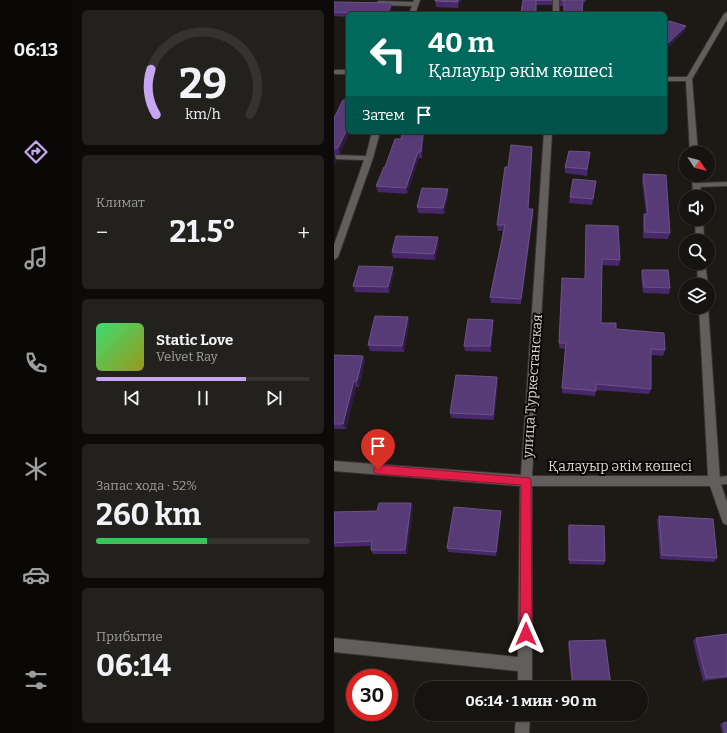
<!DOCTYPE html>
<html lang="ru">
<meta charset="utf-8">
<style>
body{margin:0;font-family:Bitter,serif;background:#23211e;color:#f1f3f6;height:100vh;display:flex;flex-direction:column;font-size:15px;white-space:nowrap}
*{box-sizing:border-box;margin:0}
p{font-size:13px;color:#9e9e9f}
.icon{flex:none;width:22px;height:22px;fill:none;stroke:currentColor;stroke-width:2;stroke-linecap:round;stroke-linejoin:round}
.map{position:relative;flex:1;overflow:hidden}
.sheet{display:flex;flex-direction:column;gap:10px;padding:10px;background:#0c0b09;width:262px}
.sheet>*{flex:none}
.banner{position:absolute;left:12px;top:12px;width:321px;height:122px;border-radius:6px;box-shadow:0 1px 3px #0004,0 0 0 1px #353330;background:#00695c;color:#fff;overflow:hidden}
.needle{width:26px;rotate:126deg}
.tools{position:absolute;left:345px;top:146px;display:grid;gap:8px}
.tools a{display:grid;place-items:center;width:36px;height:36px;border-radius:50%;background:#161410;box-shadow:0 1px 3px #0004,0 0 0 1px #353330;font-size:20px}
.speed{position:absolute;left:12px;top:669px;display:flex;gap:8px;font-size:20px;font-weight:700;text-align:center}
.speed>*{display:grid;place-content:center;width:52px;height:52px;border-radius:50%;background:#161410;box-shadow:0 1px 3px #0004,0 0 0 1px #353330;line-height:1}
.speed .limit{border:6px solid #d22;background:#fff;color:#111}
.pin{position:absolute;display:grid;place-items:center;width:34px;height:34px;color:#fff;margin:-41px -17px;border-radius:50% 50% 50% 0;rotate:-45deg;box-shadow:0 0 4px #0007}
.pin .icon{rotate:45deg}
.me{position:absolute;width:44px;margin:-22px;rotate:0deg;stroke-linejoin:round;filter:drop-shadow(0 0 3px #0008)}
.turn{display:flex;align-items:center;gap:14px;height:84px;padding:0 16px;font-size:18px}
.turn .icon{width:52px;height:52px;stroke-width:2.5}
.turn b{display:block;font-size:28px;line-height:34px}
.then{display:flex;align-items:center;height:38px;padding:0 16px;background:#0003;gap:8px;font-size:15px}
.big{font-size:30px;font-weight:700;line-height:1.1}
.sheet .widget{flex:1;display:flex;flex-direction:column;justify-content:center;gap:6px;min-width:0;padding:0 14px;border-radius:6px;background:#23211e}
.sheet .dial{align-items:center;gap:0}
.dial svg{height:104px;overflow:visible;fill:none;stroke:#353330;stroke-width:7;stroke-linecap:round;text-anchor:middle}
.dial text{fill:#f1f3f6;stroke:none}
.song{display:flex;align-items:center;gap:12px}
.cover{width:48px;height:48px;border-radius:6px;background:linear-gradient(135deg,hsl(140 70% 55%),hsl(60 70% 35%))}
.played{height:4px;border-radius:2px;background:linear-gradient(90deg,#c6a6f0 70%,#353330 70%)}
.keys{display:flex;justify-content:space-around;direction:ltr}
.heat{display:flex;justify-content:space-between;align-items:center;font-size:22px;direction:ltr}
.charge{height:6px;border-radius:3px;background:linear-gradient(90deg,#34c759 52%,#353330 0)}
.trip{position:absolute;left:80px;top:681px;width:234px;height:40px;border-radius:20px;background:#161410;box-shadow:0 1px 3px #0004,0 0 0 1px #353330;font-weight:700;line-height:40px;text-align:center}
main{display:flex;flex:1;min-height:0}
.dock{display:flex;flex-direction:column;width:72px;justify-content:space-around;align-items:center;background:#090806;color:#9e9e9f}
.dock .icon{width:28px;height:28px}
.dock .active{color:#c6a6f0}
.dock b{font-size:18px;color:#f1f3f6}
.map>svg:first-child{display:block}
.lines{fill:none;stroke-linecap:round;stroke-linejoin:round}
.service-casing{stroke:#373430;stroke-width:2}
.minor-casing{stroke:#373430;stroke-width:2}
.service{fill:#625e5d;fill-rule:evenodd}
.minor{fill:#625e5d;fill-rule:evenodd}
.wall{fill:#47286b}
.shaded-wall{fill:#301b44}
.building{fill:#573b76;stroke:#6b5385}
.route{fill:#e11d48;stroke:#92132f}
.labels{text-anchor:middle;stroke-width:4;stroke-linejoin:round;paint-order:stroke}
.street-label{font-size:14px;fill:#d9d7d3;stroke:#070604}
</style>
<main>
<nav class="dock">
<b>06:13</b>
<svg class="icon active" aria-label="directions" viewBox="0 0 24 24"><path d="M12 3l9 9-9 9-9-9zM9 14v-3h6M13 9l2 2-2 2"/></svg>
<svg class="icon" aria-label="music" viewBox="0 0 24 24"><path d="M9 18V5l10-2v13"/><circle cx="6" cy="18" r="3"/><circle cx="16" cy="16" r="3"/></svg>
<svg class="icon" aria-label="phone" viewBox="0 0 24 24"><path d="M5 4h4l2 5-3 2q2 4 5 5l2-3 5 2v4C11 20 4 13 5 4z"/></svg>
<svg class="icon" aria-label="climate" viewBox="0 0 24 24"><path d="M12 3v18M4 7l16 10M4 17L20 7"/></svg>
<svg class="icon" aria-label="car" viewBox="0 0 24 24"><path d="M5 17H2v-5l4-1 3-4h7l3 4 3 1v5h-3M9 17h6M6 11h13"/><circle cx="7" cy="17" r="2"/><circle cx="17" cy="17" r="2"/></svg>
<svg class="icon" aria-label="filters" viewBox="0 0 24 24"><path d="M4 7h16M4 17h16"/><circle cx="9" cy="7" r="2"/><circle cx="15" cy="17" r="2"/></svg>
</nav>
<section class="sheet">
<div class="widget dial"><svg viewBox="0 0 100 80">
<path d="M14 69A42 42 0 1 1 86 69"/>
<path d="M14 69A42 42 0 0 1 10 34" stroke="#c6a6f0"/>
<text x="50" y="56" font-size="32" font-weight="700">29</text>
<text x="50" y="72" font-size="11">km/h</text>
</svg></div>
<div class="widget"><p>Климат</p>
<div class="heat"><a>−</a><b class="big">21.5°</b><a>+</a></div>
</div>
<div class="widget">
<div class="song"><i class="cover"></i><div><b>Static Love</b><p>Velvet Ray</p></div></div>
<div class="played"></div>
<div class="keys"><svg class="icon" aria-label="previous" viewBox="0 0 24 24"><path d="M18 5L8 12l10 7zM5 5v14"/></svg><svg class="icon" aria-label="pause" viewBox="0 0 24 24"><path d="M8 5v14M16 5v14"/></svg><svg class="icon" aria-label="next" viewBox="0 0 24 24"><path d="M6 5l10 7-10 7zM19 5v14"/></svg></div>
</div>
<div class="widget"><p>Запас хода · 52%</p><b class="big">260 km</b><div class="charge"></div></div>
<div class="widget"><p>Прибытие</p><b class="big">06:14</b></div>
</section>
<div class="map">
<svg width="393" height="733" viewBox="0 0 393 733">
<rect width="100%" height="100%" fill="#1d1a15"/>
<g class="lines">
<g class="service-casing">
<g id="service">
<polygon points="393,182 393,186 363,187 360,185 363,183"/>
<polygon points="393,476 393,484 380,485 377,484 376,481 377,478"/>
</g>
</g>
<g class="minor-casing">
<g id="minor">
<polygon points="80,0 86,0 81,14 75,14 78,6 45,5 42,3 45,1 79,2"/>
<rect x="219" y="0" width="6" height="14"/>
<polygon points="393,12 393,19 358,79 364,153 356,153 352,81 331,81 331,77 353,77 390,14"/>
<rect x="0" y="70" width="14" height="4"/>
<polygon points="38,132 46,132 39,158 4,257 0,260 0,245 30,160 0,159 0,155 32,156"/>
<polygon points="210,132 218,132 198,476 374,476 365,307 374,306 386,481 393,502 393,525 389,523 376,486 198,486 198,688 184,688 184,671 0,652 0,638 184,657 186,486 0,471 0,461 187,475"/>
<polygon points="358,175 366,175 367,197 359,197"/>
<polygon points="361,219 369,219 370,241 362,241"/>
<polygon points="363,263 371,263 374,285 364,285"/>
<polygon points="182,714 196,714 195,733 181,733"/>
</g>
</g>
<use href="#service" class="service"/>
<use href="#minor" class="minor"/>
</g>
<g class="wall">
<polygon points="101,0 127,0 124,8 102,7 101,1"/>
<polygon points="189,0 218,0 218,5 202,5 187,13"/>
<polygon points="225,0 252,0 252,2 249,2 229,6 226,6"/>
<polygon points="0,2 58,3 58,7 55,14 14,14 14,17 0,16"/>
<polygon points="0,118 6,154 0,154"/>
<polygon points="68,132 90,132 88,158 85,158 73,194 44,192 42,186 51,167 67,139"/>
<polygon points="198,153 194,209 199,215 187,304 157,303 156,297 169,231 164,231 163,225 174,167"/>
<polygon points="255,159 253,176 231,173 231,167"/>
<polygon points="309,174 336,233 334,239 309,238 309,220 310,214 312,214 308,181"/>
<polygon points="262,181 258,205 235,203 236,197"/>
<polygon points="114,189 114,195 110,214 84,213 83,207"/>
<polygon points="252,225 286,260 285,266 268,265 267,323 331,350 329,356 317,355 317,389 315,394 262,390 261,396 228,393 231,349 225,348 228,278 251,279"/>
<polygon points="105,243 101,260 59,258 58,252"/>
<polygon points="308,270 336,288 335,294 309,293 307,276"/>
<polygon points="60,273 55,293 21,292 19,286"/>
<polygon points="74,317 75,323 70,352 36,351 34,345"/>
<polygon points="159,320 159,326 157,352 131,351 130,346"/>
<polygon points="0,355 29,356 31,361 25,387 22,387 12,429 0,429"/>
<polygon points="164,383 160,420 117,418 116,413"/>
<polygon points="77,503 79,507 73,554 39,554 37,550 37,546 0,547 0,512 43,511"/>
<polygon points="167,511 167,516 162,556 114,552 113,548"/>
<polygon points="325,516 383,558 380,562 326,559 323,520"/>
<polygon points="235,525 271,561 270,565 235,564 234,529"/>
<polygon points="393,634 393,678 369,681 359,641 362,638"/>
<polygon points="235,641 277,686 276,688 238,688 234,644"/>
<polygon points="389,723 393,733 388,733 386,724"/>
</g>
<g class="shaded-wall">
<polygon points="124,0 127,0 124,8"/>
<polygon points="58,3 58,7 55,14 53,14"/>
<polygon points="352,26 351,31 331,51 331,46"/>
<polygon points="14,127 14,132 16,132 6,154 4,148"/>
<polygon points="89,132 90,132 88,158 87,152"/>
<polygon points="198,147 198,153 194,215 194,209"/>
<polygon points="84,152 85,158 73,194 72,188"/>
<polygon points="1,154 2,161 0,166 0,156"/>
<polygon points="114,189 114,195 110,214 109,208"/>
<polygon points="199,209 199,215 187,304 187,299"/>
<polygon points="104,237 105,243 101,260 100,254"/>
<polygon points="59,267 60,273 55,293 54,287"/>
<polygon points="74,317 75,323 70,352 68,346"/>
<polygon points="159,320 159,326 157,352 156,346"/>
<polygon points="29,356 31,361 25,387 23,381"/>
<polygon points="163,377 164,383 160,420 159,415"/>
<polygon points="20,381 22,387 12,429 9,424"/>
<polygon points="77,503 79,507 73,554 71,550"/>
<polygon points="167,511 167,516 162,556 162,552"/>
</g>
<g class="building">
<polygon points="101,0 124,0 124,2 101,1"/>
<polygon points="189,0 218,0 202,0 202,14 181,14 181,12 187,13"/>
<polygon points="227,0 249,0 248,14 230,14 230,0"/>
<polygon points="0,2 58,3 53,14 38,14 0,12"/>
<polygon points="335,21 352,26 331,46 331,25"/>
<polygon points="9,100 14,100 14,127 4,148 0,148 0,118"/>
<polygon points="68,132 89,132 87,152 84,152 72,188 42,186 50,167 51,167 61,139 67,139"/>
<polygon points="177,145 198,147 194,209 199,209 187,299 156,297 171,225 163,225 171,167 174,167"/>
<polygon points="235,151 256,152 253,169 231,167"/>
<polygon points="309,174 332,175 336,233 311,232 310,214 314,214"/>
<polygon points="239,179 262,181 259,199 236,197"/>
<polygon points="88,188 114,189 109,208 83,207"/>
<polygon points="252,225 284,226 286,260 268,259 267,323 282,323 282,329 330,333 331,350 317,349 317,389 262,384 262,391 228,388 232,343 225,343 228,278 251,279"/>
<polygon points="62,236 104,237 100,254 58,252"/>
<polygon points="25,266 59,267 54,287 19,286"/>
<polygon points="308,270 334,270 336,288 310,287"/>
<polygon points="41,316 74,317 68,346 34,345"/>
<polygon points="134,319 159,320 156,346 130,346"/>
<polygon points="0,355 29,356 23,381 20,381 9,424 0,424"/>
<polygon points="122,375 163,377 159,415 116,413"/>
<polygon points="45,503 77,503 71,550 37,550 38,541 0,543 0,512 43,511"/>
<polygon points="120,507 167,511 162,552 113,548"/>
<polygon points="325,516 379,519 383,558 328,555"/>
<polygon points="235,525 270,526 271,561 235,560"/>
<polygon points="393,634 393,676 372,678 362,638"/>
<polygon points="271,640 277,686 239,688 235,641"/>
<polygon points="393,722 393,733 391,733 389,723"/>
</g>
<polygon class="route" points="44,465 196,478 197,481 198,634 196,639 192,640 188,639 186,634 187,485 44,474 41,473 39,470 41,467"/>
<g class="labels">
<g class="street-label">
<text transform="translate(198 386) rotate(-86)" y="5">улица Туркестанская</text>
<text x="286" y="471">Қалауыр әкім көшесі</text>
</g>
</g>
</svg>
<div class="tools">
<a><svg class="needle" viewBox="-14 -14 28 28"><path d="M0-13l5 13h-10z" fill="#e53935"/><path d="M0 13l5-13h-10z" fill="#9e9e9f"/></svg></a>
<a><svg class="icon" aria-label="sound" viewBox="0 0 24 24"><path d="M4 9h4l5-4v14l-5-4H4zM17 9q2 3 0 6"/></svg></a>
<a><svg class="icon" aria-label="search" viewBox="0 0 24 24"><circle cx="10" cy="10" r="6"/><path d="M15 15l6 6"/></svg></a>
<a><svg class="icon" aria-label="layers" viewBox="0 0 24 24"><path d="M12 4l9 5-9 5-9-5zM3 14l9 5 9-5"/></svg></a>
</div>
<div class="speed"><div class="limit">30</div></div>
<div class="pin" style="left:44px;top:470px;background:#d93025"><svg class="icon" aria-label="arrive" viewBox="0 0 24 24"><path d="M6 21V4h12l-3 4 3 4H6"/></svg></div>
<svg class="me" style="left:192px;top:634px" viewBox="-20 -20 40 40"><path d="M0-17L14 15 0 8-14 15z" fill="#e11d48" stroke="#fff" stroke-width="4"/></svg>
<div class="trip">06:14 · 1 мин · 90 m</div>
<div class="banner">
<div class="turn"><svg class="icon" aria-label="left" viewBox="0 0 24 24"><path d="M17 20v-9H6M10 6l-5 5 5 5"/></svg><div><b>40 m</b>Қалауыр әкім көшесі</div></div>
<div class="then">Затем<svg class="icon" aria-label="arrive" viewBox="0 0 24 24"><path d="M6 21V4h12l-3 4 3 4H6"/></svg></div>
</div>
</div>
</main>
